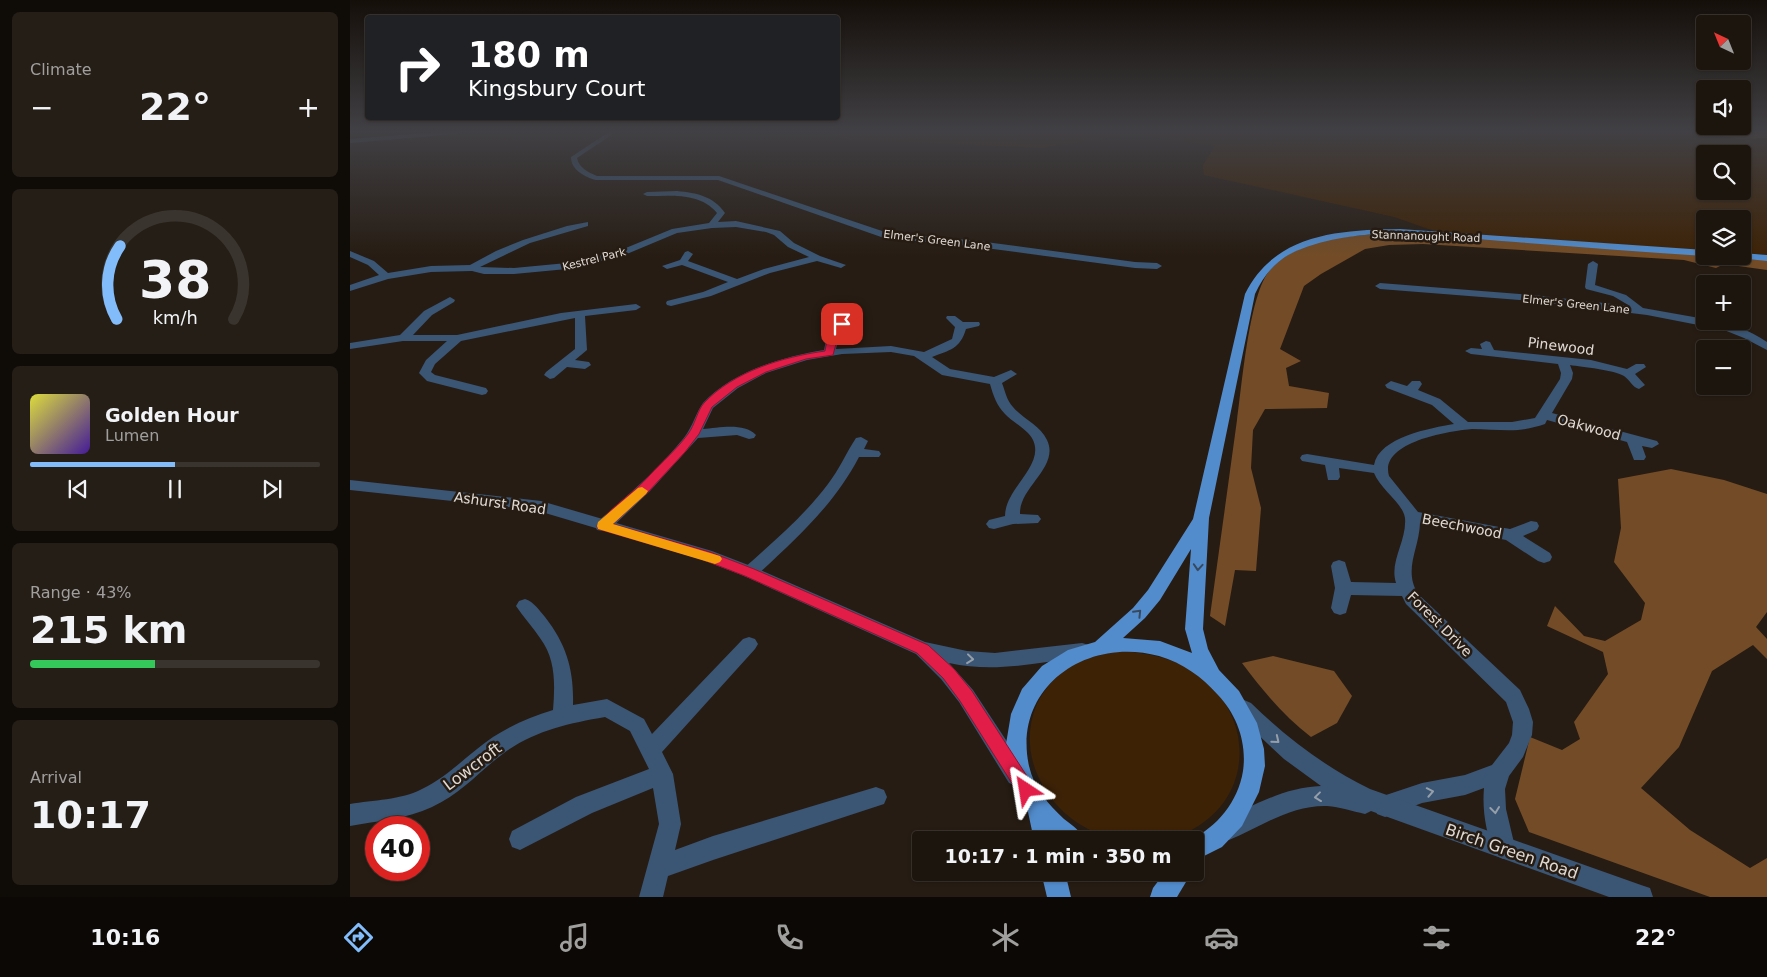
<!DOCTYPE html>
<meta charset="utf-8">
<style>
body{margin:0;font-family:"DejaVu Sans",sans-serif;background:#251e17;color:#f1f3f6;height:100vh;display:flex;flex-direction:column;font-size:19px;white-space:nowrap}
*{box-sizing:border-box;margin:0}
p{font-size:16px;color:#a09f9e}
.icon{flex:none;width:28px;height:28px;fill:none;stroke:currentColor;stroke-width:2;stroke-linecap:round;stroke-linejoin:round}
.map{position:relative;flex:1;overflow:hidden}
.panel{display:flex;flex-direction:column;gap:12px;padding:12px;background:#0f0c08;width:350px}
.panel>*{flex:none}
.top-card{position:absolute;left:15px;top:15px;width:475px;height:105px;border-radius:5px;box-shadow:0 1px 4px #0004,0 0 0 1px #3a342e;background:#202124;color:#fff;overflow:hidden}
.needle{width:32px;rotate:317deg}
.fabs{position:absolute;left:1346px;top:15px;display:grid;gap:10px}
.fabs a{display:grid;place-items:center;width:55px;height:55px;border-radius:5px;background:#1c150e;box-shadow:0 1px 4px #0004,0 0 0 1px #3a342e;font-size:25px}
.speed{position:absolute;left:15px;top:816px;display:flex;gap:10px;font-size:25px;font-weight:700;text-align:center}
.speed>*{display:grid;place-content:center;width:65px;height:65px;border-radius:50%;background:#1c150e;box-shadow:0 1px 4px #0004,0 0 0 1px #3a342e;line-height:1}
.speed .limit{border:8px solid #d22;background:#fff;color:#111}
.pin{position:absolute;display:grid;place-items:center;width:42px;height:42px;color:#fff;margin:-21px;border-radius:10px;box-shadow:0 2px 8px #0006}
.me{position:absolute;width:55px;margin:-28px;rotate:327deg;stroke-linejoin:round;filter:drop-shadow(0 0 4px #0008)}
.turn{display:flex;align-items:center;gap:18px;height:105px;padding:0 20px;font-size:22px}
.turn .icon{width:65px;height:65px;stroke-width:2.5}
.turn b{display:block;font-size:35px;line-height:42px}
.big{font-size:38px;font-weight:800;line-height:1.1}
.panel .widget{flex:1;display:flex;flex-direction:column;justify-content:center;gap:8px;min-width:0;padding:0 18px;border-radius:8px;background:#251e17}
.panel .dial{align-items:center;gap:0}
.dial svg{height:130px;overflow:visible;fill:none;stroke:#3a342e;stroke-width:7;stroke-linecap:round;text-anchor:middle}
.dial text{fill:#f1f3f6;stroke:none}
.song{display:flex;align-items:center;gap:15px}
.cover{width:60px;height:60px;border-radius:8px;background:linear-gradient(135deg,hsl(60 70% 55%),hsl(260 70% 35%))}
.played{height:5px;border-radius:2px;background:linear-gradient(90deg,#83bcfb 50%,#3a342e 50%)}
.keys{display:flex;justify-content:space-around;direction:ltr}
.heat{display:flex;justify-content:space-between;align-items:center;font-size:28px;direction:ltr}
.charge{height:8px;border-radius:4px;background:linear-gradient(90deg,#34c759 43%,#3a342e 0)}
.trip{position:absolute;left:562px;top:831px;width:292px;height:50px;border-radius:5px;background:#1c150e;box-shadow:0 1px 4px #0004,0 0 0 1px #3a342e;font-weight:800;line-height:50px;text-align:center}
.tabs{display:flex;height:80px;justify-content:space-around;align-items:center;background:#0b0806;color:#a09f9e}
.tabs .icon{width:35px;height:35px}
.tabs .selected{color:#83bcfb}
.tabs b{font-size:22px;color:#f1f3f6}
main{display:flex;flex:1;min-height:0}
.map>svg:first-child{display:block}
.green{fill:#3d2206;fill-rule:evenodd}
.forest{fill:#734c27}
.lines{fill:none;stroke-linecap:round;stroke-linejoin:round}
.minor{fill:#3a5674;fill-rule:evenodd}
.tertiary{fill:#3a5674;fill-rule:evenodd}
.primary{fill:#528ccc;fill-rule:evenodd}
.oneway{stroke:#38495d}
.oneway2{stroke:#969fa9}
.route{fill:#e11d48;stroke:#92132f}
.slow{fill:#f59e0b}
.labels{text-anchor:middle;stroke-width:5;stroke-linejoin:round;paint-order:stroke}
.far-street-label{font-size:11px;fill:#e1dad4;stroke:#261c13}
.street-label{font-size:14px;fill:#e1dad4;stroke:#261c13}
.near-street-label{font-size:16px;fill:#e1dad4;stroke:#261c13}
</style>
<main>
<section class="panel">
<div class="widget"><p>Climate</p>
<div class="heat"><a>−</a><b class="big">22°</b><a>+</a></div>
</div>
<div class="widget dial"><svg viewBox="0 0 100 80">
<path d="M14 69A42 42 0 1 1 86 69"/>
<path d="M14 69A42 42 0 0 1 16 24" stroke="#83bcfb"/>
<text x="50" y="56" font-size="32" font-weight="700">38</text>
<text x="50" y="72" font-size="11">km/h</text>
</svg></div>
<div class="widget">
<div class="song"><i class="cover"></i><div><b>Golden Hour</b><p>Lumen</p></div></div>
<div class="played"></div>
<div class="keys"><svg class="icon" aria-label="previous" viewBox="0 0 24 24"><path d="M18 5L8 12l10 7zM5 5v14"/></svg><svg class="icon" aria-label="pause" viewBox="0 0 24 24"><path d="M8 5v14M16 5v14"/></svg><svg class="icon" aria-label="next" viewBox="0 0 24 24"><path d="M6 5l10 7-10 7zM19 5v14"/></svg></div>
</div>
<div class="widget"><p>Range · 43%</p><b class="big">215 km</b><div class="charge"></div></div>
<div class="widget"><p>Arrival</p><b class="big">10:17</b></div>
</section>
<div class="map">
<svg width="1417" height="897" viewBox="0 0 1417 897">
<rect width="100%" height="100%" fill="#261c13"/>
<g class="green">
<path d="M476 132H1417V255L1393 253 1392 219H1355V251L1084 231 1044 217 854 175 853 165 865 146 799 136 776 135 691 148 494 139ZM1355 154H1392V191H1355Z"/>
<path d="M769 651C802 653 835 660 859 684 911 734 895 815 824 837 814 840 802 840 791 840 785 840 778 841 772 840 709 831 661 764 687 704 695 687 709 672 726 663 740 657 754 654 769 651Z"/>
</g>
<g class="forest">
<polygon points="1351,132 1417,132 1417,138 1388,139"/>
<path d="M1029 234 1094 235 1355 255V256L1417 259V270L1374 264 1366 268 1334 260 1073 244 1039 245 1015 249 971 274 954 286 930 349 951 361 936 368 939 386 979 393 977 408 915 409 903 430 901 468 911 508 906 571 885 570 875 626 860 616C869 551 878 486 887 420 892 386 899 294 920 270 946 240 993 236 1029 234Z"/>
<polygon points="1321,469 1374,480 1417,494 1417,612 1406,627 1417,639 1417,659 1403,645 1362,671 1329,747 1291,788 1340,830 1400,868 1417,858 1417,897 1360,897 1179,832 1165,799 1180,737 1212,750 1230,739 1224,722 1258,674 1253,652 1197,626 1205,606 1234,636 1255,641 1291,620 1295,603 1264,562 1271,528 1268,479"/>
<path d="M923 656 984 671 1002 696 987 723 961 737C933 715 913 691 892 663Z"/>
</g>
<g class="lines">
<g class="minor">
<path d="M259 132H266L227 158C229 168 238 172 247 176H369L535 232 628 241 785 262 807 263 812 266 807 269 785 268 628 247 534 238 368 180H246C235 177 221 170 221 157Z"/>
<path d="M327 191C347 193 363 196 375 213L368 222 386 221 430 231 444 243 470 256 496 265 491 268 467 261 420 273 361 296 321 306 317 305 316 303 317 301 353 292 378 282 332 265 317 269 312 266 330 260 335 252 338 251 343 254 338 261 387 279 414 269 459 257 438 247 424 235 416 232 386 227 362 228 327 233 272 256 217 269 164 274H134L122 271 81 272 38 279 0 291V285L29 275 18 265 0 257V251L24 261 38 273 81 266 120 265 146 251 173 240 217 226 238 222V226L180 243 130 267 164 268 217 263 266 252 322 229 359 223 367 213C350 192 321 196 297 196L293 194 297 192Z"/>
<path d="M1243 261 1248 264 1245 285 1276 295 1293 308 1355 319V321C1376 321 1400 330 1417 342V350L1394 338 1374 330 1297 315 1183 301 1030 289 1025 286 1030 283 1183 295 1280 306 1263 296 1236 289 1235 287 1238 264Z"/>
<polygon points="100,297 105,300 104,302 82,315 63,335 107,335 211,313 286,304 291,307 286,310 235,316 237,350 225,360 239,362 241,365 235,369 217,367 204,378 200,379 194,375 196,372 225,349 225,318 111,341 85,364 81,372 85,375 136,388 138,391 136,394 132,395 77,381 69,373 76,360 97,341 53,341 0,349 0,343 50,335 74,311"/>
<path d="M498 312 503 315 488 340 486 349 541 346 574 352 602 339 605 327 596 318 597 316H605L613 322H629L630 324 629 326 616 329C610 349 600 350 582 357L600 369 644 377 661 370 667 374 652 383C655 391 657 401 663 407 673 419 690 425 697 440 710 467 669 487 670 514L688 515 691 519 688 523 663 524 644 529 639 528 636 524 639 520 655 516C655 488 695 466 683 440 678 429 663 423 655 414 647 406 643 395 640 384L592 375 564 356 541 352 492 354 457 360 416 373 388 388 363 408 353 429C368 428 394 422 406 435L404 438 399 439 387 435 348 438 300 491 259 530 253 531 247 530 245 526 247 522C275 498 303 474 327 446 331 441 336 436 339 430 344 422 347 411 353 403 383 371 432 357 474 350L476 340 494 313Z"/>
<path d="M1136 341 1140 342 1144 350 1241 360 1277 369 1286 364H1294L1296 367 1285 374 1295 385 1289 389C1282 387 1280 380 1274 376 1265 370 1232 367 1220 365L1223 373 1222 379 1202 413 1307 441 1309 444 1302 448 1292 446 1296 457 1294 460H1284L1277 442 1197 420 1195 424C1186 427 1178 429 1168 430 1153 431 1138 429 1122 429 1099 431 1029 442 1039 476L1068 512 1160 529 1181 521 1187 522 1189 526 1187 530 1173 536 1200 553 1202 557 1200 561 1194 563 1188 561 1156 540 1070 523C1069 550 1053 569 1068 594L1170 690 1179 709 1183 722 1182 735 1173 757 1159 776 1155 789 1156 809 1165 847 1161 855 1153 859 1145 855C1136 834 1132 810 1134 788L1115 795 1072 803 1035 817 1027 814 1024 806 1027 798 1072 783 1115 775 1142 765 1159 743 1162 735 1163 722 1156 702 1056 604 1052 596 1001 595 996 613 990 615 984 613 981 608 985 588 981 566 983 562 989 560 995 562 1001 582 1046 583C1039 561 1057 541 1055 518 1053 503 1030 489 1024 473L989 468 990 477 988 480H978L975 465 952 461 950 458 952 455 957 454 1024 465C1029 437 1081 428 1104 424L1082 405 1037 388 1035 385 1041 381 1057 386 1062 381H1070L1072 384 1068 390 1090 399 1118 422H1162L1185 418 1210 379 1211 373 1208 364 1121 354 1115 351 1121 348 1132 349 1130 344Z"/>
<path d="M511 437 518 441 514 449 529 451 531 454 529 457H509C484 505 445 540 406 576L400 578 394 576 392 572 394 568C424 541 454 516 478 484 489 470 496 453 506 438Z"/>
<path d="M175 599C184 602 189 610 195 617 217 645 224 671 223 705L257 699 294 719 302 734 393 639 399 637 405 639 408 644 405 649 312 752 323 774 331 824 325 850 363 836 526 787 534 790 537 797 534 804 363 860 318 876 313 897H289L309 824 303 788 242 813 170 850 162 847 159 839 162 831 226 797 299 769 280 731 255 717C220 723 188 730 158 750 131 769 114 792 82 807 57 819 27 821 0 826V804C23 800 51 800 72 789 99 776 118 754 143 737 162 725 182 716 203 710 205 685 206 659 190 638 183 627 173 617 166 606L169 601Z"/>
</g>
<g class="tertiary">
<polygon points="86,132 110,132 107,134 0,143 0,139"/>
<path d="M0 480 191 501 362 551 406 568 575 642 617 651 645 653 732 643 739 645 741 650 739 655 732 657C687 663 644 673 599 663L623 690 675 769 678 776 675 783 667 786 659 783 609 702 591 679 566 654 394 576 350 559 185 510 0 490Z"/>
<path d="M894 700 901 703C937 738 975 767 1020 789L1291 885 1300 888 1303 897H1259L1021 811 1015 814C1002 811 990 807 977 806 940 805 911 827 879 840L871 837 868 829 871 821C902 806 935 787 971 786L934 759 887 715 884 709 887 703Z"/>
</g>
<g class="primary">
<path d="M1050 229 1355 250V256C1292 252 1229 247 1166 242 1095 237 1014 222 946 251 926 260 914 275 905 294L859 518 853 629 858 649 869 670 889 691 907 723 914 749 915 766 909 792 892 826 872 847 846 860V840H840C867 827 888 802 893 771 897 743 887 715 868 695 852 677 833 663 809 656 737 636 662 687 679 766 684 788 698 804 714 819 722 825 730 830 734 840H684L678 812 669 797 658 768 656 744 661 714 672 689 692 666 718 650 745 642 783 608 798 590 843 519 895 294C925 233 990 230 1050 229ZM841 549 835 629 842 653 810 641 773 638 795 618 810 600Z"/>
<polygon points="1392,253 1417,255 1417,261 1389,258 1388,256 1392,256"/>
<polygon points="691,872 715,872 721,897 697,897"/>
<polygon points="815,872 842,872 827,897 800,897 803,888"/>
</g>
</g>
<defs><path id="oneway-chevron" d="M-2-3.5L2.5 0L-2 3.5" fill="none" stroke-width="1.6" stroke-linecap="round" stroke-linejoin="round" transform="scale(1.25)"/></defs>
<g class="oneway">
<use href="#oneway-chevron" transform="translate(848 567) rotate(94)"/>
<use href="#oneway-chevron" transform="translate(788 613) rotate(-46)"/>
</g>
<g class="oneway2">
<use href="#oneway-chevron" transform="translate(620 659) rotate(6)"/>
<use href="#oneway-chevron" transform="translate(926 740) rotate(39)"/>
<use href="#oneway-chevron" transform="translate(1080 792) rotate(-11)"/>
<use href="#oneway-chevron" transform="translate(968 797) rotate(173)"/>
<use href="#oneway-chevron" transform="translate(1145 810) rotate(83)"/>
</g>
<linearGradient id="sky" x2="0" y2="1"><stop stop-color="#150f0a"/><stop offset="0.51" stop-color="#414044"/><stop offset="1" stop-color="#414044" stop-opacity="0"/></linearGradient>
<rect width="1417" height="257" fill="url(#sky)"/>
<path class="route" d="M492 321 496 324 487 340 483 355 456 359 416 372 387 387 362 407 349 434 335 452 299 491 263 524 360 552 404 569 578 645 604 669 622 691 682 784 685 790 682 796 676 799 670 796 610 701 593 678 567 653 395 576 351 559 248 529 247 526C256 511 286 491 299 476 312 462 327 449 338 434 345 425 347 411 354 403 384 371 433 357 475 351L477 340 489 322Z"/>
<polygon class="slow" points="292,487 298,491 296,494 263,524 370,556 372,559 370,562 365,564 248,529 247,526 248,522 288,488"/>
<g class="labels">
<g class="far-street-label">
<text transform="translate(1076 236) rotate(2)" y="4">Stannanought Road</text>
<text transform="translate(587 240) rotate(7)" y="4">Elmer's Green Lane</text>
<text transform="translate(244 259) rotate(-14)" y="4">Kestrel Park</text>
<text transform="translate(1226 304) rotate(6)" y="4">Elmer's Green Lane</text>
</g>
<g class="street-label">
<text transform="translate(1211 346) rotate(7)" y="5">Pinewood</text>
<text transform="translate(1239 427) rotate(15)" y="5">Oakwood</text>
<text transform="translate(150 503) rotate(8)" y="5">Ashurst Road</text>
<text transform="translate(1112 526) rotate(11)" y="5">Beechwood</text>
<text transform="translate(1090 624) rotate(45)" y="5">Forest Drive</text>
</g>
<g class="near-street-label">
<text transform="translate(122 766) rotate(-37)" y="6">Lowcroft</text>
<text transform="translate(1162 851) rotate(19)" y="6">Birch Green Road</text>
</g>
</g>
</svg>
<div class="fabs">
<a><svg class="needle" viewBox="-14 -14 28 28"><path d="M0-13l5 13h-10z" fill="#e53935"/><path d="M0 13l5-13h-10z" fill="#a09f9e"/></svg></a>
<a><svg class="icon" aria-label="sound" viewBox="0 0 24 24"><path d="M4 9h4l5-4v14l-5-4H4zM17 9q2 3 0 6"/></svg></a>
<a><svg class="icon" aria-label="search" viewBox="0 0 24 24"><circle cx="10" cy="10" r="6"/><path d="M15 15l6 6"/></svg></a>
<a><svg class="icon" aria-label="layers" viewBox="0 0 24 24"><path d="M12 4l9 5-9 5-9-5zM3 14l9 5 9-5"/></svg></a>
<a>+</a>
<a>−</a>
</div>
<div class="speed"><div class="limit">40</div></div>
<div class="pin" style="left:492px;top:324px;background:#d93025"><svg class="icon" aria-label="arrive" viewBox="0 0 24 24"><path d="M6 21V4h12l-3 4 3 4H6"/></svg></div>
<svg class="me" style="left:676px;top:790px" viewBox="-20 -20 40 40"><path d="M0-17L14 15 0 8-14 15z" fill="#e11d48" stroke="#fff" stroke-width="4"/></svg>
<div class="trip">10:17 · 1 min · 350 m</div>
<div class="top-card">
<div class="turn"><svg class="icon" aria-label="right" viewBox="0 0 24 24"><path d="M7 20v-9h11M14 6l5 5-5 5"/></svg><div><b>180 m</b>Kingsbury Court</div></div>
</div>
</div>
</main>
<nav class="tabs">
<b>10:16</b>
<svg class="icon selected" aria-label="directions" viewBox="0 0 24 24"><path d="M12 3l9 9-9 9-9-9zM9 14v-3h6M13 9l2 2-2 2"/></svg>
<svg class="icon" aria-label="music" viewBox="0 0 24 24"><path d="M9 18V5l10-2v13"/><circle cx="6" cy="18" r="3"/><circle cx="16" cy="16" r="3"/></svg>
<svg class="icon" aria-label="phone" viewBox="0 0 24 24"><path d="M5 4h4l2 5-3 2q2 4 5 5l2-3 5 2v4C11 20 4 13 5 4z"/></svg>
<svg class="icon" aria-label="climate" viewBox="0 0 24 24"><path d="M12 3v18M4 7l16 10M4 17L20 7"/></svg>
<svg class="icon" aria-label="car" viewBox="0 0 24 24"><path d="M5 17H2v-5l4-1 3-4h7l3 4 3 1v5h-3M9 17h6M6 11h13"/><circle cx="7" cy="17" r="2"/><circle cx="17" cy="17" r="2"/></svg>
<svg class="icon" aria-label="filters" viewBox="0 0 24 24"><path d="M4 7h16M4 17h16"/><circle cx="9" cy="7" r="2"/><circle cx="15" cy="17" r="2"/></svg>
<b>22°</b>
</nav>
